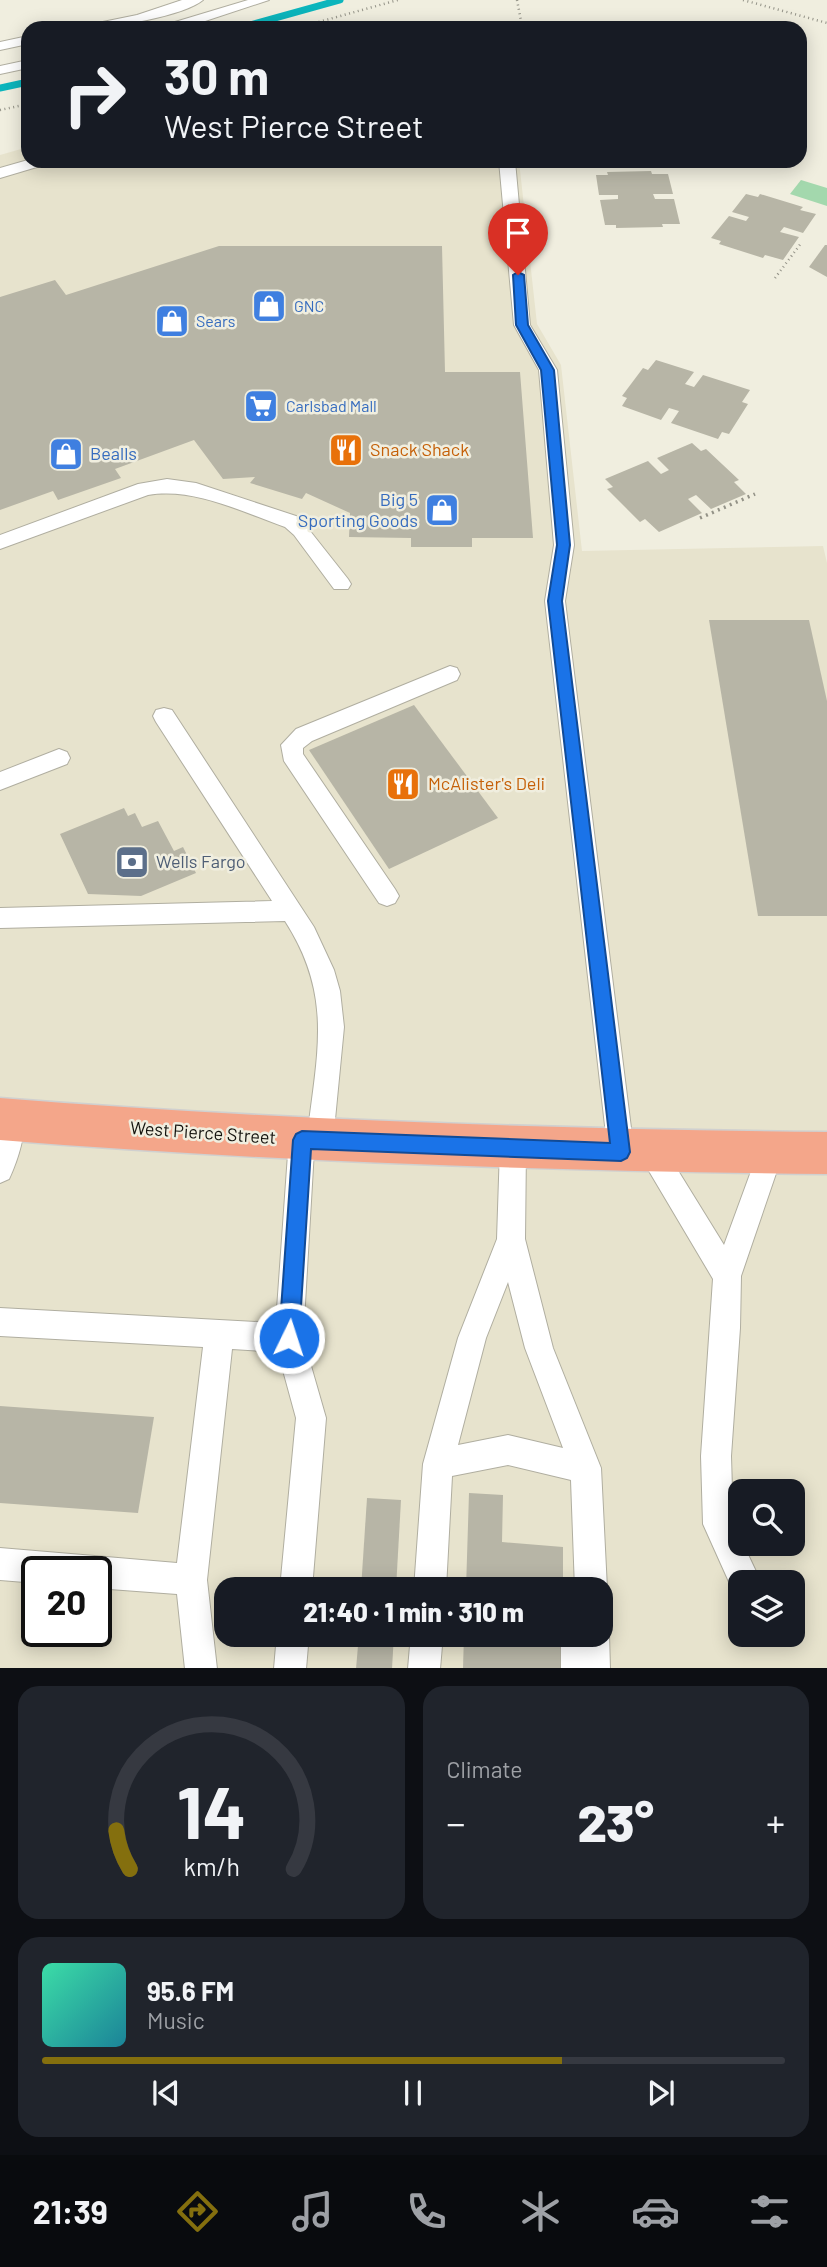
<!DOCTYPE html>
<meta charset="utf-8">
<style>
body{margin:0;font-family:Barlow,sans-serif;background:#20242c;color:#f1f3f6;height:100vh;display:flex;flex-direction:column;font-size:26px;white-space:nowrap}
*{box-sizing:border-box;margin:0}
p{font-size:23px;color:#9ea1a6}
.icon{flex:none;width:38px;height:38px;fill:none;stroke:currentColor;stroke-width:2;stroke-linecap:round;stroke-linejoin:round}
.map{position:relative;height:1668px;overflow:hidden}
.panel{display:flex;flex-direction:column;gap:18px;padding:18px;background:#0d0f14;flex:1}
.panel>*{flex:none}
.top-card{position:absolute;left:21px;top:21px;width:786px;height:147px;border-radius:21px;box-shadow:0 4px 18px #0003;background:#171b24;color:#f1f3f6;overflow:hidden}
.controls{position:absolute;left:728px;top:1479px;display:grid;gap:14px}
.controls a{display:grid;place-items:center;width:77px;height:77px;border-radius:14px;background:#171b24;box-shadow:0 4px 18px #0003;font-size:35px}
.speed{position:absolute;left:21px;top:1556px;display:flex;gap:14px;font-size:35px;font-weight:700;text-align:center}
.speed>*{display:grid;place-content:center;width:91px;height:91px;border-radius:50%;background:#171b24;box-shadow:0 4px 18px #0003;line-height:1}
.speed .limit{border:4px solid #111;border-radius:10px;background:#fff;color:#111}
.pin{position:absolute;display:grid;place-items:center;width:60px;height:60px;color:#fff;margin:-72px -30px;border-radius:50% 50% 50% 0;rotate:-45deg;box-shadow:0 0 7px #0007}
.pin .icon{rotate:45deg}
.me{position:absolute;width:77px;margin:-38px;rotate:4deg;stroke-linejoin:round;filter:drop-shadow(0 0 5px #0008)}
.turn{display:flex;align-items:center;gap:24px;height:147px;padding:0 28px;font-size:32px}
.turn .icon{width:91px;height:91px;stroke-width:2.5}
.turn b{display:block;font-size:49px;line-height:60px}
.big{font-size:52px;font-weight:800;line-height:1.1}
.panel .tile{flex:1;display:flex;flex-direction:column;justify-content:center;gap:10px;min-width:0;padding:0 24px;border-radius:21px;background:#20242c}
.panel .dial{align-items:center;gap:0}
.dial svg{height:182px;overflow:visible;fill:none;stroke:#363941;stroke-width:7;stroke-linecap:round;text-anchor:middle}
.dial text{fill:#f1f3f6;stroke:none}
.song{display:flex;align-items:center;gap:21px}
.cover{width:84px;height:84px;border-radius:10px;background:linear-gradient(135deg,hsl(160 70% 55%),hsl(190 70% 35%))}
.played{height:7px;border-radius:4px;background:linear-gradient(90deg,#846f0e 70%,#363941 70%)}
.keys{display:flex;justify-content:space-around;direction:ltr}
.heat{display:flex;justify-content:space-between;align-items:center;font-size:38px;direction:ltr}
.panel .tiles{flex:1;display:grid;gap:18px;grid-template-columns:1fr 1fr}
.tile:last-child{grid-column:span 2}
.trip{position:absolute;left:214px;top:1577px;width:399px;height:70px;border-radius:21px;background:#171b24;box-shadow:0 4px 18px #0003;font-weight:800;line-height:70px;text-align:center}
.dock{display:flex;height:112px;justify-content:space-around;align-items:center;background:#090b0e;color:#9ea1a6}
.dock .icon{width:49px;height:49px}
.dock .active{color:#846f0e}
.dock b{font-size:32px;color:#f1f3f6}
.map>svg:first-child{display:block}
.built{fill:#e7e3cd;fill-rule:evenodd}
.green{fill:#a3d8ad}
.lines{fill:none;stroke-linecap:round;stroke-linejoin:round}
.stream{stroke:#0cb5bc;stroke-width:7}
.building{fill:#b7b5a6}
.service-casing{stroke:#b0aea0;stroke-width:2}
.trunk-casing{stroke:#d0d0cf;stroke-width:3}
.path-far1{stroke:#939287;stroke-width:2.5;stroke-dasharray:1 3.5;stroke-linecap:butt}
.path{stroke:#939287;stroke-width:3.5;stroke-dasharray:2 4.5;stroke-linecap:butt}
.service{fill:#fff;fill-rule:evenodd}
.trunk{fill:#f4a68a;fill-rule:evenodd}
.route{fill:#1a73e8;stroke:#114b97;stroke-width:2}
.labels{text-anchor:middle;stroke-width:5;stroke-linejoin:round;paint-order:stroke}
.far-shop-label{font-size:16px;fill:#366cbe;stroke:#f0eedf;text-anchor:start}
.food-label{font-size:18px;fill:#c56008;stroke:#f0eedf;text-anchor:start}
.shop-label{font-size:18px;fill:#366cbe;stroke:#f0eedf;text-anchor:start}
.service-label{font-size:18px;fill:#4e5e75;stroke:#f0eedf;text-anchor:start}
.street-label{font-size:18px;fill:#13120d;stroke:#f0eedf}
</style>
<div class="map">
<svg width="827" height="1669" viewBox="0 0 827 1669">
<rect width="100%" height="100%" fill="#f0eedf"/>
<path class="built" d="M28 147V161H519L537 324 561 365 582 551 823 546 827 563V1668L0 1669V155ZM740 1491H793V1544H740ZM37 1572H96V1631H37ZM740 1582H793V1634H740ZM226 1589H600V1634H226Z"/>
<polygon class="green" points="801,180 827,188 827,206 790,194"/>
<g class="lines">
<g class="stream">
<polyline points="239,28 340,0"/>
<polyline points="0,88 28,82"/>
</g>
</g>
<g class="building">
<polygon points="651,171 652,174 668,174 673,194 653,194 655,199 674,199 680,224 662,224 663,227 616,228 616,225 605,225 600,200 618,199 618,195 599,195 596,175 608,175 607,172"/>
<polygon points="746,194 758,197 760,194 803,207 800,210 816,214 803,233 784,227 780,232 799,237 783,260 765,255 763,258 719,244 721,241 711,238 729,216 746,221 749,217 732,212"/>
<polygon points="825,245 827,245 827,277 809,267"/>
<polygon points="219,246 442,246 445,372 520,372 533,538 472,538 472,547 411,547 411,538 349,537 350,513 306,493 302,499 250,483 255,477 223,479 194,440 115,469 121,478 58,500 53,491 0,510 0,297 55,280 66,295"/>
<polygon points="656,360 694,372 685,384 694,387 703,375 750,390 742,402 748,404 729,434 722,432 718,439 671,423 679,411 669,408 661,420 622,406 627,398 622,396 643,368 648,370"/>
<polygon points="692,443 701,451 706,449 739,480 734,482 746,494 711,509 696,495 688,499 702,513 659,532 645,519 640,522 607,489 613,487 605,479 648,461 661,474 669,470 657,458"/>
<polygon points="709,620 809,620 827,701 827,916 758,916"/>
<polygon points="414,705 498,818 389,869 309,750"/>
<polygon points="124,808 128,816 135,813 142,827 158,821 174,851 183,847 196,873 141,896 88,894 60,834"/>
<polygon points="0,1406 154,1417 138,1513 0,1503"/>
<polygon points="469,1493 503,1495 502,1542 563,1547 563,1589 466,1589"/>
<polygon points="367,1498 401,1500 396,1589 361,1589"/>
<polygon points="359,1634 394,1634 392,1669 356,1669"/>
<polygon points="464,1634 563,1634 563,1669 463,1669"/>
</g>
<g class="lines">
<g class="service-casing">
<g id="service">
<path d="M182 0H203C184 16 112 28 86 28L88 25 137 15Z"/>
<polygon points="248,0 269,0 184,28 163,28 165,25"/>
<polygon points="28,36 28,44 0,50 0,42"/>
<polygon points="28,60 28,68 0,74 0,66"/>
<polygon points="28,160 50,161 47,164 0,178 0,168"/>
<polygon points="499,161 515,161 530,325 557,370 574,545 565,601 634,1152 630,1161 621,1165 612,1161 608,1152 545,601 554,545 539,370 514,325"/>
<path d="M167 479 196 483 299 517 348 579 351 584 348 589H334L294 535 285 527C242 512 194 487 148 495L0 549V535L138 484Z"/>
<polygon points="450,666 457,668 460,674 457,680 312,741 303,748 303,754 395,889 399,896 395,903 387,906 379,903 284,761 281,745 296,729"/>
<path d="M164 708 172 710 314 927 334 970 340 991 344 1027 333 1140 329 1149 320 1152 314 1150 303 1338 326 1418 312 1589H280L296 1418 278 1352 232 1349 207 1580 217 1669H185L177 1594 96 1588V1572H37V1583L0 1580V1548L177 1563 203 1347 0 1336V1308L276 1323 289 1140 293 1131 302 1128 308 1130C318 1049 332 994 285 921L0 928V908L272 901 156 722 153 716 156 710Z"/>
<polygon points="59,749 67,752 70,758 67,764 0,790 0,772"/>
<path d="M12 1108 21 1111C29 1129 17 1162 9 1179L0 1183V1118L3 1111Z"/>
<path d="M513 1136 522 1139 526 1148 525 1239 553 1348 601 1468 607 1589 600 1601V1589H575L571 1480 508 1465 452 1476 446 1589H414L423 1464 458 1338 497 1239 500 1148 504 1139ZM508 1282 525 1348 563 1448 508 1435 458 1445 486 1338Z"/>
<polygon points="652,1139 661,1143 724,1245 761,1144 770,1140 779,1144 783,1153 741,1276 740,1328 731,1456 733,1523 740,1544 743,1544 761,1582 740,1582 740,1596 734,1593 703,1524 701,1456 713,1279 643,1161 639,1152 643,1143"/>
<polygon points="600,1621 604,1623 609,1634 610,1669 561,1669 561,1634 600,1634"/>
<polygon points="277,1634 309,1634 306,1669 274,1669"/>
<polygon points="411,1634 443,1634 440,1669 408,1669"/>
</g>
</g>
<g class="trunk-casing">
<path id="trunk" d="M0 1098C275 1120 551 1129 827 1132V1174C551 1171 275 1162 0 1140Z"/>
</g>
<g class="path-far1">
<polyline points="517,0 522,26 519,28"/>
<polyline points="743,0 827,23"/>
<polyline points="297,28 398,0"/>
<polyline points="0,110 28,104"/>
<polyline points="775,278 802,242"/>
</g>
<polyline class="path" points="700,518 755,494"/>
<use href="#service" class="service"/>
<use href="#trunk" class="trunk"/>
</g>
<polygon class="route" points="518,272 524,275 528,325 554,370 570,545 562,601 630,1152 627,1158 621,1161 311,1149 299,1338 296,1345 289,1348 282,1345 279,1338 293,1140 296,1134 302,1131 610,1143 548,601 557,545 541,370 516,325 513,275"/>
<defs>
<g id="shop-square" transform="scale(1.75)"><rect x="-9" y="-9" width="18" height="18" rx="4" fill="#3f7fe0" stroke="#f0eedf"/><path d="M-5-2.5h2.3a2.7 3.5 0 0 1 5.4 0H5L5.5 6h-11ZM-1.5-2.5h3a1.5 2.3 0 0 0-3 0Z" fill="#fff"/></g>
<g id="supermarket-square" transform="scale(1.75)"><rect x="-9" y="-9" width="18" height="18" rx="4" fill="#3f7fe0" stroke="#f0eedf"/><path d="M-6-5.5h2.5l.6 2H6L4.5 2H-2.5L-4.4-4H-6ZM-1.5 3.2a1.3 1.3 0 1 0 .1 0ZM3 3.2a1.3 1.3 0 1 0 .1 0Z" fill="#fff"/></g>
<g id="restaurant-square" transform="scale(1.75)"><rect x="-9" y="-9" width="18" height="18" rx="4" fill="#e8710a" stroke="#f0eedf"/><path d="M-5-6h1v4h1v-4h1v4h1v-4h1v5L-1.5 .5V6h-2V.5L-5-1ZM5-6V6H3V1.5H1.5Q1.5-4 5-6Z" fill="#fff"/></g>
<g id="bank-square" transform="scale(1.75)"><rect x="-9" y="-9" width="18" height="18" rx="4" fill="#5c6f8a" stroke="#f0eedf"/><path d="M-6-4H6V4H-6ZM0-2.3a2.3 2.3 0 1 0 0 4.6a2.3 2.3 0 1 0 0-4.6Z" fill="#fff"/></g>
</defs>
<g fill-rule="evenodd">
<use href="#shop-square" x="269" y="306"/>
<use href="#shop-square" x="172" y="321"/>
<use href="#supermarket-square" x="261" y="406"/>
<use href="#restaurant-square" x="346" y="450"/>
<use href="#shop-square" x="66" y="454"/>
<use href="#shop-square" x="442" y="510"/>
<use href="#restaurant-square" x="403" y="784"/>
<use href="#bank-square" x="132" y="862"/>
</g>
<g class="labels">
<g class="far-shop-label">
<text x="294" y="312">GNC</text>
<text x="196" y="327">Sears</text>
<text x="286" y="412">Carlsbad Mall</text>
</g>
<g class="food-label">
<text x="370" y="456">Snack Shack</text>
<text x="428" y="790">McAlister's Deli</text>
</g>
<g class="shop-label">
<text x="90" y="460">Bealls</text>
<text x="418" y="506" text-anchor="end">Big 5<tspan x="418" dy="21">Sporting Goods</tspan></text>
</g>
<g class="service-label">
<text x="156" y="868">Wells Fargo</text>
</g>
<g class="street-label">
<text transform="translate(203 1133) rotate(4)" y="6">West Pierce Street</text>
</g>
</g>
</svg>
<div class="controls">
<a><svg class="icon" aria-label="search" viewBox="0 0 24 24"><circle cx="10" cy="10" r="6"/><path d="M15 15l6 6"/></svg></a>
<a><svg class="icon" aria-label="layers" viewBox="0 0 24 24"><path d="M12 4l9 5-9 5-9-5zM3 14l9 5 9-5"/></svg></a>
</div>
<div class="speed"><div class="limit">20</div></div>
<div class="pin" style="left:518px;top:275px;background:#d93025"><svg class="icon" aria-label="arrive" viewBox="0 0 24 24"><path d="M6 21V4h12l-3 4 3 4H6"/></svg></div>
<svg class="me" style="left:289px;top:1338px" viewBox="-20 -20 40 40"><circle r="17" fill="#1a73e8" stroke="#fff" stroke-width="3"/><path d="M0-11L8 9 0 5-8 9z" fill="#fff"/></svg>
<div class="trip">21:40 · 1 min · 310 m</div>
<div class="top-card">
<div class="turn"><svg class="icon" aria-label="right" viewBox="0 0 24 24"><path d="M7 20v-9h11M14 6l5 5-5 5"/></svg><div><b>30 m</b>West Pierce Street</div></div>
</div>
</div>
<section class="panel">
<div class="tiles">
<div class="tile dial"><svg viewBox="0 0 100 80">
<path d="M14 69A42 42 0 1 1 86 69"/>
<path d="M14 69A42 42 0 0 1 8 52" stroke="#846f0e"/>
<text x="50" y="56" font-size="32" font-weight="700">14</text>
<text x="50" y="72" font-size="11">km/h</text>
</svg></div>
<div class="tile"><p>Climate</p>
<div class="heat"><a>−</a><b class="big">23°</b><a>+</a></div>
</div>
<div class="tile">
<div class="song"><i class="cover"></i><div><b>95.6 FM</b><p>Music</p></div></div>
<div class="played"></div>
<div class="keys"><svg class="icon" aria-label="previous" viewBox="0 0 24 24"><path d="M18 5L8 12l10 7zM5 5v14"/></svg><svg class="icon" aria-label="pause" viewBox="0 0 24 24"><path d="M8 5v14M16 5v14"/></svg><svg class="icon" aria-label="next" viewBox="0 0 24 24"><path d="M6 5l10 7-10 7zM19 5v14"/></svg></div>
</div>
</div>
</section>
<nav class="dock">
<b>21:39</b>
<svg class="icon active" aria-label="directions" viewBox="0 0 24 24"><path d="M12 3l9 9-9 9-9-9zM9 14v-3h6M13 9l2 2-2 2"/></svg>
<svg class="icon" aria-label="music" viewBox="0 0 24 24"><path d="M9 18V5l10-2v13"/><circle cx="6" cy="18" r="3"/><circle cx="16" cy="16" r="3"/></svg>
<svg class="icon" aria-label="phone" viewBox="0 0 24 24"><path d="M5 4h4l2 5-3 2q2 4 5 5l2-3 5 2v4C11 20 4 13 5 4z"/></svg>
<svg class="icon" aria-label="climate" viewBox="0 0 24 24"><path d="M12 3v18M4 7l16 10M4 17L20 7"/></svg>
<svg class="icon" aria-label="car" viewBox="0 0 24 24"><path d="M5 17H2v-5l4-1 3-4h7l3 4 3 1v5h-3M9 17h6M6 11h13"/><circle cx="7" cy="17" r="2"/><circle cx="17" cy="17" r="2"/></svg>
<svg class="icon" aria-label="filters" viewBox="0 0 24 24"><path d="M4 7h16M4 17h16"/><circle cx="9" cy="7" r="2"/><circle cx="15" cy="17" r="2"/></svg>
</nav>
